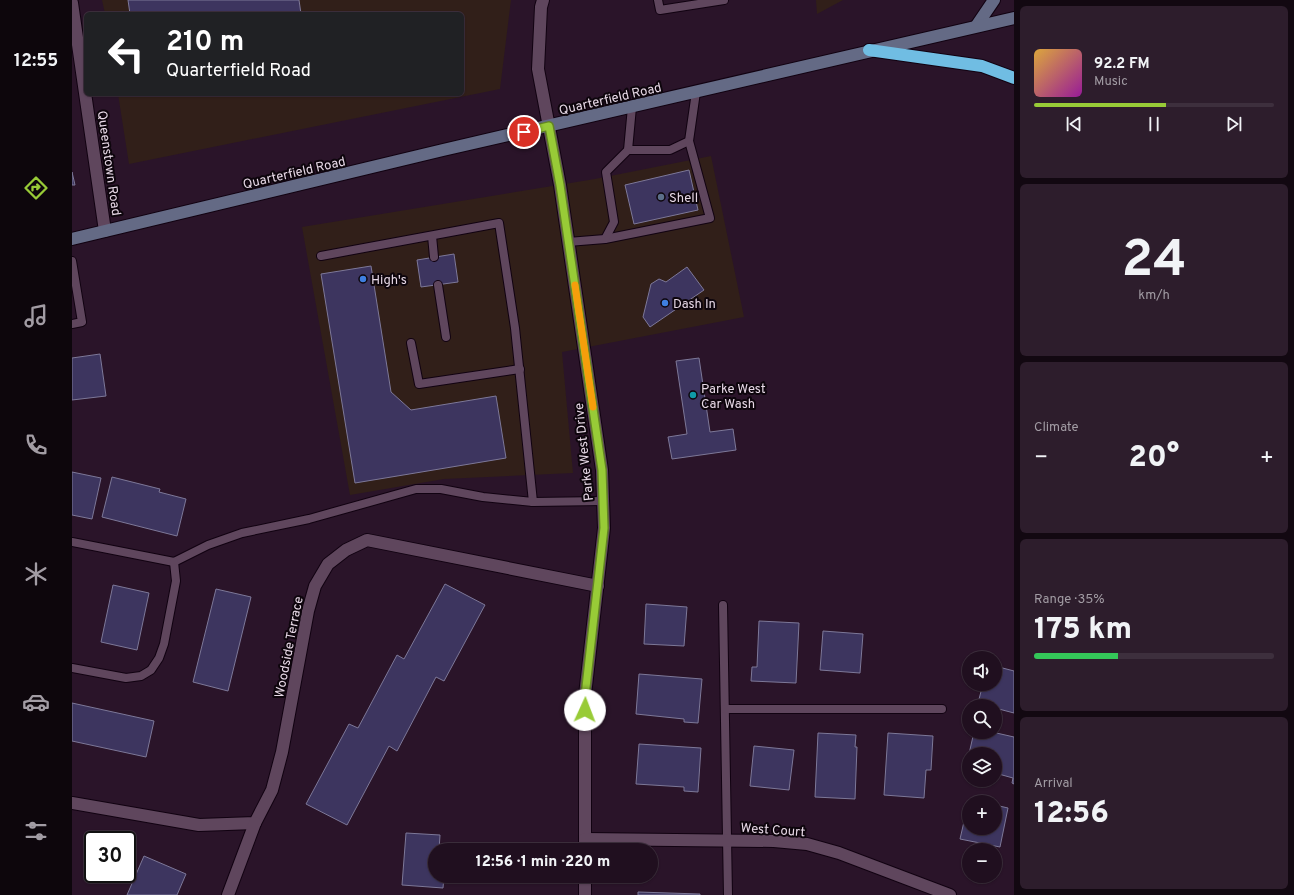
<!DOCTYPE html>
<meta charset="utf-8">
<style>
body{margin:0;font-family:Overpass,sans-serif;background:#2d1d2c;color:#f1f3f6;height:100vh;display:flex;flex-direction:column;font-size:15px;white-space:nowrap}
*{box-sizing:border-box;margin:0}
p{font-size:13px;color:#a29ca4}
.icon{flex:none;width:22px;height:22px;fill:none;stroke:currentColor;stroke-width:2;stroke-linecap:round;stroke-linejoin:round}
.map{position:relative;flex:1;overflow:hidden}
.drawer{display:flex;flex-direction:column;gap:6px;padding:6px;background:#120811;width:280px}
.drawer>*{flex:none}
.guide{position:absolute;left:12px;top:12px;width:380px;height:84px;border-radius:6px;box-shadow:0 1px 3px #0004,0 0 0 1px #3d2f3d;background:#202124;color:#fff;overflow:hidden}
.fabs{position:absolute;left:890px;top:651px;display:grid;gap:8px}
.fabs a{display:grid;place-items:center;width:40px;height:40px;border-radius:50%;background:#200f1f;box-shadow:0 1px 3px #0004,0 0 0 1px #3d2f3d;font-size:20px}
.speed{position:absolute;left:12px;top:831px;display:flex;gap:8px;font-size:20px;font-weight:700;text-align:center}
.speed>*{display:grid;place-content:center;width:52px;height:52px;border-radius:50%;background:#200f1f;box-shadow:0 1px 3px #0004,0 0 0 1px #3d2f3d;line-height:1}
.speed .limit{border:2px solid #111;border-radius:6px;background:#fff;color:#111}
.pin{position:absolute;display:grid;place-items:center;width:34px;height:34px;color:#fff;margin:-17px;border:2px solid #fff;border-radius:50%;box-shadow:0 1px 4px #0007}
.me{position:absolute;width:44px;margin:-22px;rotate:2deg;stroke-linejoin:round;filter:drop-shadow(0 0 3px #0008)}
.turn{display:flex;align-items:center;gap:14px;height:84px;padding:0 16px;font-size:18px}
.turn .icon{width:52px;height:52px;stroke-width:2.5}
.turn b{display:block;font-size:28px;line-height:34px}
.big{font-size:30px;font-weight:800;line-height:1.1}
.drawer .card{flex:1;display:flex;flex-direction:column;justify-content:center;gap:6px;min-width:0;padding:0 14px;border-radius:6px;background:#2d1d2c}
.drawer .dial{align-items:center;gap:0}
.dial b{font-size:52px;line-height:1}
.song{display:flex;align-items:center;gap:12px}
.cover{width:48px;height:48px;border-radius:6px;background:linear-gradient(135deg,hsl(40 70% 55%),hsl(300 70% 35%))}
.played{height:4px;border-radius:2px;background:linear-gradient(90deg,#98cb37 55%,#3d2f3d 55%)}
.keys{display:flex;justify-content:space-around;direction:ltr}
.heat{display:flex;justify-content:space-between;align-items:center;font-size:22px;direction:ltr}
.charge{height:6px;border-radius:3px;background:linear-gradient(90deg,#34c759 35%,#3d2f3d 0)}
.trip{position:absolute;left:356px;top:843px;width:230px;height:40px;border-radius:20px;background:#200f1f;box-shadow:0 1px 3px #0004,0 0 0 1px #3d2f3d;font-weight:800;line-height:40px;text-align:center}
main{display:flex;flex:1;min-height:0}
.tab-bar{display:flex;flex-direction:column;width:72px;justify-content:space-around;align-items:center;background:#0d060c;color:#a29ca4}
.tab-bar .icon{width:28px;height:28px}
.tab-bar .current{color:#98cb37}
.tab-bar b{font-size:18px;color:#f1f3f6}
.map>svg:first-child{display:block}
.commercial{fill:#311f19}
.building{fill:#3d355f;stroke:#7d7898}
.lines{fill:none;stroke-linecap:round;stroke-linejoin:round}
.lane-casing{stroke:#110211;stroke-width:10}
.street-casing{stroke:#110211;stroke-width:14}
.secondary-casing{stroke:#110211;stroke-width:14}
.highway-casing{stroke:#110211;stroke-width:14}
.lane{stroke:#5f465d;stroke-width:8}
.street{stroke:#5f465d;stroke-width:12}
.secondary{stroke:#646a85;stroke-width:12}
.highway{stroke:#70bde3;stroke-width:12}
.route-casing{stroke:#638424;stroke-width:10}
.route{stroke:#98cb37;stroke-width:7}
.slow{stroke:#f59e0b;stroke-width:7}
.service-dot{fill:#5c6f8a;stroke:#0d050c;stroke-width:1.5}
.shop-dot{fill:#3f7fe0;stroke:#0d050c;stroke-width:1.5}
.culture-dot{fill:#0f9aa8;stroke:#0d050c;stroke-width:1.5}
.labels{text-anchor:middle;stroke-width:4;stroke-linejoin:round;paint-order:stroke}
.street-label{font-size:13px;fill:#e7d8e6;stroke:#0d050c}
.poi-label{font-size:13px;fill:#e7d8e6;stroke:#0d050c;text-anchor:start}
</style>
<main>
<nav class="tab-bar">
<b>12:55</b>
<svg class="icon current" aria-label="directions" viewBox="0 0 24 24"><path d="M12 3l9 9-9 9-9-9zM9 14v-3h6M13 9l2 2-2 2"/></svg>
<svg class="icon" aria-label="music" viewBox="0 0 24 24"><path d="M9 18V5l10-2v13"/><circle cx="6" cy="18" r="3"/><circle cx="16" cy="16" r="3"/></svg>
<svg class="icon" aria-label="phone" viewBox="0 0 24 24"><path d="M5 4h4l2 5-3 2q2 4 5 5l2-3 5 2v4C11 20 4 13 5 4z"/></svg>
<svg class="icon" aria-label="climate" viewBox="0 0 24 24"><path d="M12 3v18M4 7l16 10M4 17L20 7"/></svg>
<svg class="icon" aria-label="car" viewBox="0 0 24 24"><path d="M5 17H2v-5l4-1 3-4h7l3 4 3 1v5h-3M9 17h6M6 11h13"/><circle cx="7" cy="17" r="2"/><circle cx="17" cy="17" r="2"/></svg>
<svg class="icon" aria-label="filters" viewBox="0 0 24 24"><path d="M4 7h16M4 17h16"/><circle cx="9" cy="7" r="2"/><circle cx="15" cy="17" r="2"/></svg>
</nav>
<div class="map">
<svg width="942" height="895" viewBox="0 0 942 895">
<rect width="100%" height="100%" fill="#2a1429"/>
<g class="commercial">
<polygon points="30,0 439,0 428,89 57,164 46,94 390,94 390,14 33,14"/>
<polygon points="744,0 771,0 745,14"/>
<polygon points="639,156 672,317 490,352 501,473 372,479 278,495 230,227 523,179"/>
</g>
<g class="building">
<polygon points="56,0 227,0 229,14 58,14"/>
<polygon points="617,170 626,210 562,224 553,185"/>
<polygon points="0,172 3,185 0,185"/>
<polygon points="382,254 386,282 349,287 345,260"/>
<polygon points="299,266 319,392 339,410 424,396 434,458 283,483 249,274"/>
<polygon points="615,267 632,290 578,327 571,317 579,284 587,279 594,282"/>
<polygon points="28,354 34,396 0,400 0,358"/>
<polygon points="627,358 638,432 661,429 664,450 600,459 596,437 615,434 604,361"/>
<polygon points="0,472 29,478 20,519 0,515"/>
<polygon points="40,477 88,489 87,492 114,499 105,536 30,517"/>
<polygon points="373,584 413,605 372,681 364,677 325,751 317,746 275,825 234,804 277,724 286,728 325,655 332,659"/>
<polygon points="41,585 77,593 65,650 29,642"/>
<polygon points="144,589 179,597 156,691 121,682"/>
<polygon points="574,604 615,607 612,646 572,644"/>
<polygon points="687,621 727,623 724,683 679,681 680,667 685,667"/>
<polygon points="751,631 791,634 788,673 748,670"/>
<polygon points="923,666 942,671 942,713 923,708 923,706 906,703 911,684 923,684"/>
<polygon points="567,674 630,679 626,723 612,722 612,719 564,714"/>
<polygon points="0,703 82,721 74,757 0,741"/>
<polygon points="902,732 920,732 942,737 942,784 940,783 941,778 923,773 923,754 897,754 897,767 894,767"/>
<polygon points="746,733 784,735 783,747 785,747 783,799 743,797"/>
<polygon points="816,733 861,736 859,770 854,770 852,798 812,795"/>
<polygon points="567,744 629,748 626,792 612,791 612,787 564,784"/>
<polygon points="682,746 722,750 717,790 678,786"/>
<polygon points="897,800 906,802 897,802 897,828 923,828 923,805 936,808 928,847 888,839"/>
<polygon points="334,833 368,835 367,850 363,850 363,876 372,876 371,888 330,885"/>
<polygon points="72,856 114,874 105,895 55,895"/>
<polygon points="566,892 628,894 628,895 566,895"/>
</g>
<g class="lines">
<g class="lane-casing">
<g id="lane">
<polyline points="586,0 588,10 652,0"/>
<polyline points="556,150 598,150 617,141 624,92"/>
<polyline points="360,236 362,257"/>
<polyline points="533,239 638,218 617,141"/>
<polyline points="496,242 533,239 542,222 534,172 556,150 560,107"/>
<polyline points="249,256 427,223 443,328 461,502"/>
<polyline points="0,261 10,322 0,324"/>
<polyline points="366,285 374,337"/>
<polyline points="339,343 347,384 448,369"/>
<polyline points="0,542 102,562 136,545 170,533 237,519 344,489 369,489 411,497 461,502 531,501"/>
<polyline points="651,605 656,895"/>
<polyline points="0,668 54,678 69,676 79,670 87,658 92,644 104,581 102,562"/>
<polyline points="653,709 870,709"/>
</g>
</g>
<g class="street-casing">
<g id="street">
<polyline points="471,0 469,7 466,69 488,185 530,470 532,528 513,695 513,850"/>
<polyline points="0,3 33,231"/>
<polyline points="0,803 127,825 183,823 200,790 210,752 236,611 243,586 256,564 274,550 295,540 526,586"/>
<polyline points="513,839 702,841 735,844 767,853 878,895"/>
<polyline points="156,895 183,823"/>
<polyline points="513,895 513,876"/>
</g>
</g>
<g class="secondary-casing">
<g id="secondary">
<polyline points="905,25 922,0"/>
<polyline points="0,239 371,150 942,18"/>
</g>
</g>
<g class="highway-casing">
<polyline id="highway" points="797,50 910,66 942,78"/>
</g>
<use href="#lane" class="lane"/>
<use href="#street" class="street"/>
<use href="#secondary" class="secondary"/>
<use href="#highway" class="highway"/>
</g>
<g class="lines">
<g class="route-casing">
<polyline id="route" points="452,132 477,126 488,185 530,470 532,528 513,696 513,710"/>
</g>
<use href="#route" class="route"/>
<polyline class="slow" points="503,285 521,407"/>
</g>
<circle class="service-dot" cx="589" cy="197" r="4"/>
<g class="shop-dot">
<circle cx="291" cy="279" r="4"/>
<circle cx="593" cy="303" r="4"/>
</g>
<circle class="culture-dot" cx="621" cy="395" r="4"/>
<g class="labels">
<g class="street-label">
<text transform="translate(538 98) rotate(-13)" y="5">Quarterfield Road</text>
<text transform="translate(38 163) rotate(82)" y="5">Queenstown Road</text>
<text transform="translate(222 172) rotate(-13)" y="5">Quarterfield Road</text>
<text transform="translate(511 452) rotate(-96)" y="5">Parke West Drive</text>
<text transform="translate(216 647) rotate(-79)" y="5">Woodside Terrace</text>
<text transform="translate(701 829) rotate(4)" y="5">West Court</text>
</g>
<g class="poi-label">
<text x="597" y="202">Shell</text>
<text x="299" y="284">High's</text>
<text x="601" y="308">Dash In</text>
<text x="629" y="393">Parke West<tspan x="629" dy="15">Car Wash</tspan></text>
</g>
</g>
</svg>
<div class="fabs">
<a><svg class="icon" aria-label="sound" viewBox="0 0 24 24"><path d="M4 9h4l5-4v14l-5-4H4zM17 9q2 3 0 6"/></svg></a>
<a><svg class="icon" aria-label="search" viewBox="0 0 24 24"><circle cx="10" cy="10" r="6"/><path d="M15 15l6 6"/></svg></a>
<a><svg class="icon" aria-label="layers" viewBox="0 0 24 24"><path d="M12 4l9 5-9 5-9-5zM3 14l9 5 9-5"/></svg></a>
<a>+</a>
<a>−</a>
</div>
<div class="speed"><div class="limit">30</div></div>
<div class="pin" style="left:452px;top:132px;background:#d93025"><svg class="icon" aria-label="arrive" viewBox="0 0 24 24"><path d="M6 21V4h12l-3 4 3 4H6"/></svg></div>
<svg class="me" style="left:513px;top:710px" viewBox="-20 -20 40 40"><circle r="19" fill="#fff"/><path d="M0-13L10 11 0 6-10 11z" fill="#98cb37"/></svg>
<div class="trip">12:56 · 1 min · 220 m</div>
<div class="guide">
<div class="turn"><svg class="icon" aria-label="left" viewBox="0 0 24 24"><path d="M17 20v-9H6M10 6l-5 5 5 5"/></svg><div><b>210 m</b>Quarterfield Road</div></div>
</div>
</div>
<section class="drawer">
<div class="card">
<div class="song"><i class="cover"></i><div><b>92.2 FM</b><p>Music</p></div></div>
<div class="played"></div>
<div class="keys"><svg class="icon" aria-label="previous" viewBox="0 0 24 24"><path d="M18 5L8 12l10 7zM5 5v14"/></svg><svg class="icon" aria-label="pause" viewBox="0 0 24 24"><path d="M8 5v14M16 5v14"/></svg><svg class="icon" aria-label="next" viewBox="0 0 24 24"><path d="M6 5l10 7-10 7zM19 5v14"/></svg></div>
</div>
<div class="card dial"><b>24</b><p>km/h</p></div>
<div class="card"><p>Climate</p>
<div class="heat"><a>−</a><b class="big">20°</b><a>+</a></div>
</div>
<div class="card"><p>Range · 35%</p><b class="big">175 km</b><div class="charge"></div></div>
<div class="card"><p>Arrival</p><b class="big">12:56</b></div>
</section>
</main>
